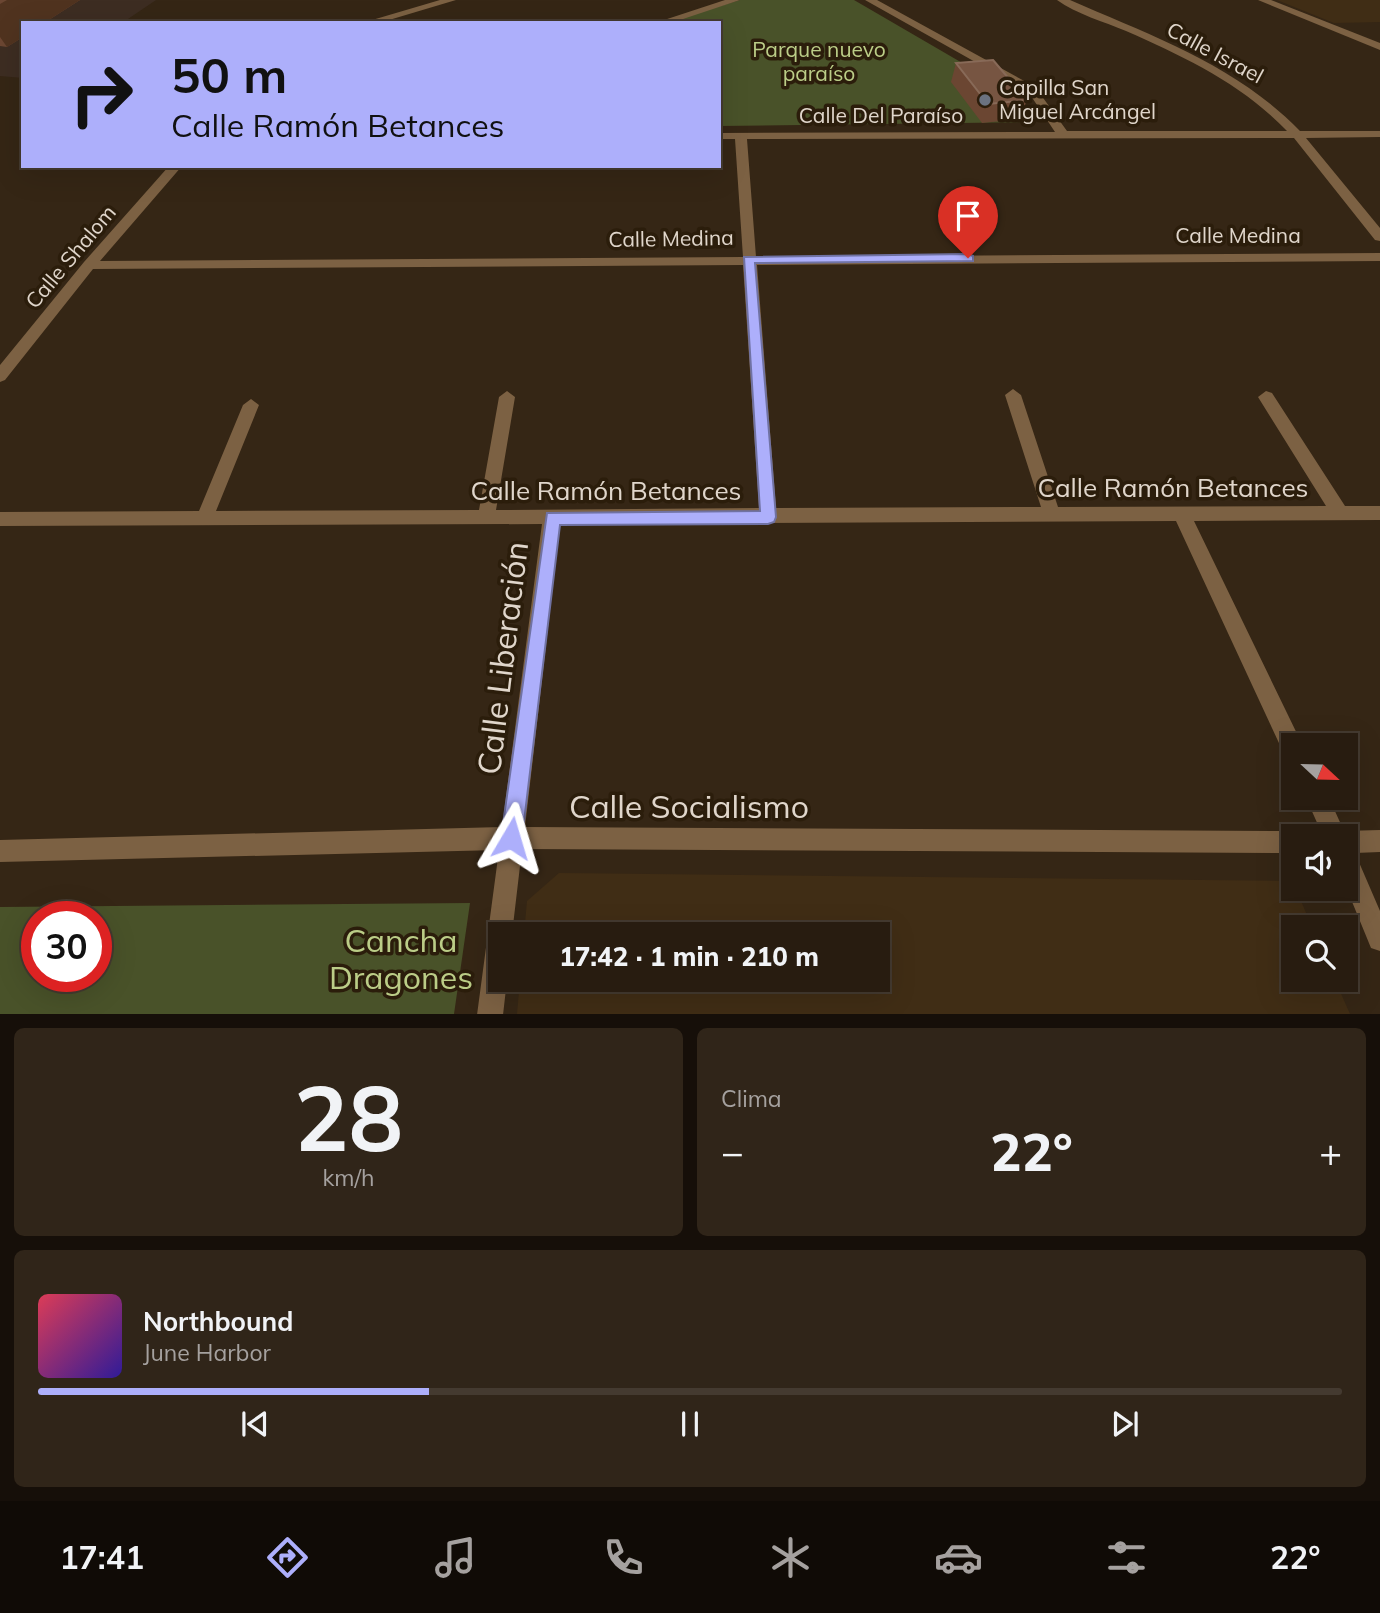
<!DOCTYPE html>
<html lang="es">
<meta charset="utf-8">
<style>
body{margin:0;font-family:Mulish,sans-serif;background:#302519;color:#f1f3f6;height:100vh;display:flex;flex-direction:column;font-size:26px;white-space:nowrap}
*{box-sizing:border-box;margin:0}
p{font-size:23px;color:#a5a19f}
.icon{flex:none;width:38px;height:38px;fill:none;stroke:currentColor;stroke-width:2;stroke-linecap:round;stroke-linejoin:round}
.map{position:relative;height:1014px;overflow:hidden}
.details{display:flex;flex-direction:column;gap:14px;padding:14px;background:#160f09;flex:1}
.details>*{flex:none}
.top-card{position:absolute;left:21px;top:21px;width:700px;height:147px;border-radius:0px;box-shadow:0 7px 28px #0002,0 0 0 2px #443a30;background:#adaffb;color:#111;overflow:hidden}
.needle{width:46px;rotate:112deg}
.controls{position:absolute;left:1281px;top:733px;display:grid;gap:14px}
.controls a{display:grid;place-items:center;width:77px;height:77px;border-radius:0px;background:#281c10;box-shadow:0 7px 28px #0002,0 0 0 2px #443a30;font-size:35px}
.speed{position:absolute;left:21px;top:901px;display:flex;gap:14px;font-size:35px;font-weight:700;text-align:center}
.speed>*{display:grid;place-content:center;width:91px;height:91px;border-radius:50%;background:#281c10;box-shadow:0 7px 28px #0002,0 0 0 2px #443a30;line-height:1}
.speed .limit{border:10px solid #d22;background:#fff;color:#111}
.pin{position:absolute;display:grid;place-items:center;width:60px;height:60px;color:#fff;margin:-72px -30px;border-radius:50% 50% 50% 0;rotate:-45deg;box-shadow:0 0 7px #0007}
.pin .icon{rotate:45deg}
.me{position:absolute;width:77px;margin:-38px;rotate:7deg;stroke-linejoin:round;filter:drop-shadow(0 0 5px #0008)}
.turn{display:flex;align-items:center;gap:24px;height:147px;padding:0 35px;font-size:32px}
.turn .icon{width:91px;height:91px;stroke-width:2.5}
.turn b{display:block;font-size:49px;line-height:60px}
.big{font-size:52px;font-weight:800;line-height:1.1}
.details .card{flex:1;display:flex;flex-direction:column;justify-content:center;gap:10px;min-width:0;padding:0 24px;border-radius:10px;background:#302519}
.details .dial{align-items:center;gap:0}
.dial b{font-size:91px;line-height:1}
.song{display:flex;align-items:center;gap:21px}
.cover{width:84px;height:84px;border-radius:10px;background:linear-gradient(135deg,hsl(350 70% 55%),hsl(250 70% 35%))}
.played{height:7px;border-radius:4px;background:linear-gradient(90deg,#adaffb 30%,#443a30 30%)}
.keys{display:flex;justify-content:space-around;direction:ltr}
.heat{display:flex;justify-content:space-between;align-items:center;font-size:38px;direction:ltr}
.details .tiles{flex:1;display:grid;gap:14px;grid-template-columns:1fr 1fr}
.card:last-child{grid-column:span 2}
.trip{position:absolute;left:488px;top:922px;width:402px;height:70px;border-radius:0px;background:#281c10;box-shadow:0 7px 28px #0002,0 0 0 2px #443a30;font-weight:800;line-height:70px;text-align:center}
.tab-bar{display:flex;height:112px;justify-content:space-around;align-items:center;background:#100b06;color:#a5a19f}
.tab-bar .icon{width:49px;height:49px}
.tab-bar .selected{color:#adaffb}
.tab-bar b{font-size:32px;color:#f1f3f6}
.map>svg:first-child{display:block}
.commercial{fill:#3d2d22}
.built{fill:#402d15}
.green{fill:#495229;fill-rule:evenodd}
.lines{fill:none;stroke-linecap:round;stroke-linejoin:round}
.minor{fill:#7c6143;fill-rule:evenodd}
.wall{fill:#6b4632}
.shaded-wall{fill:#50331f}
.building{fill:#775542;stroke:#886a58;stroke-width:2}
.route{fill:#adaffb;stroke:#7072a3;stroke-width:2}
.worship-dot{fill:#6b7280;stroke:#2b1d0b;stroke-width:2.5}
.labels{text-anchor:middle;stroke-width:7;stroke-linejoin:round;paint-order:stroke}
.far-park-label{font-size:21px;fill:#bbcd87;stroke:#2b1d0b}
.far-street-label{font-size:21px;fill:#e0d6cb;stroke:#2b1d0b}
.far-poi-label{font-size:21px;fill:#e0d6cb;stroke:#2b1d0b;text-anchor:start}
.street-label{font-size:26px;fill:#e0d6cb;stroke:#2b1d0b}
.near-street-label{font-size:32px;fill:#e0d6cb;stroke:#2b1d0b}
.near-park-label{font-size:32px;fill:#bbcd87;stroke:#2b1d0b}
</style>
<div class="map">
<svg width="1380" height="1015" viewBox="0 0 1380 1015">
<rect width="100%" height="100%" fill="#352615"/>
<polygon class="commercial" points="0,0 156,0 122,23 23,23 23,78 0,76"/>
<g class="built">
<polygon points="1277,0 1380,0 1380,22 1334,23"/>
<polygon points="559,873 1293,881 1293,889 1296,889 1312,927 1293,928 1293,980 1335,980 1350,1014 517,1014 520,980 878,980 878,934 524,934 527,901"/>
</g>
<g class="green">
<polygon points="740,0 854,0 1007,89 1032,122 719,126 719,23 665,23"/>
<path d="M470 903 454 1014H0V907ZM37 917H96V976H37Z"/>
</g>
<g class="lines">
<g class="minor">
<polygon points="440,0 456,0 379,23 362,23"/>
<polygon points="725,0 740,0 671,23 655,23"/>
<path d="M865 0H877L1028 83 1041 95 1067 131H1287C1242 84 1185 57 1126 31 1105 22 1076 14 1057 0H1070C1152 36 1236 65 1300 131H1380V137L1306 138 1380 228V241L1375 240 1294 138 747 139 756 257 1380 253V261L757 265 776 508 1041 507 1005 395 1013 389 1021 395 1058 507 1326 506 1258 397 1266 391 1272 393 1345 506H1380V520L1194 521 1303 746H1293V759L1285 756 1176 521 560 524 525 827 1293 831 1302 836H1293V853L522 849 512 934H500V980H507L503 1015H477L499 850 0 862V840L502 827 542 524 0 526V512L199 511 243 405 251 399 259 405 216 511 479 510 499 397 507 391 515 397 496 510 759 508 743 265 93 269 5 380 0 382V365L84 262 169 166H182L100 261 743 257 735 139H719V133L1055 132 1033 99 1020 87Z"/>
<polygon points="1258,0 1271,0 1380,43 1380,50"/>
<polygon points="1306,798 1329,798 1344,831 1380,830 1380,852 1355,853 1380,911 1380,951 1371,948 1346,887 1346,836 1323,836"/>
</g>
</g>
<g class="wall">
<polygon points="0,0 80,0 44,23 23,23 23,37 7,47 0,46"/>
<polygon points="956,63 1027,100 1020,119 982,123 951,82"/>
</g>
<polygon class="shaded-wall" points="7,0 80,0 44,23 23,23 23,37 7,47 0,37 0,4"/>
<polygon class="building" points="993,60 1027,100 988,104 956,63"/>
<polygon class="route" points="968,254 973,256 973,261 755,263 776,517 774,522 768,524 560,525 522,838 519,845 511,848 504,845 501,838 547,513 760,511 744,257"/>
<circle class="worship-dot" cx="985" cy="100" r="7"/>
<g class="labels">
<g class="far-park-label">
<text x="819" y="57">Parque nuevo<tspan x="819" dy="24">paraíso</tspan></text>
</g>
<g class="far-street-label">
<text transform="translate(1215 53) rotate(28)" y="7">Calle Israel</text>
<text x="881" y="123">Calle Del Paraíso</text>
<text x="1238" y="243">Calle Medina</text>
<text transform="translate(671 239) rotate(-1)" y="7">Calle Medina</text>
<text transform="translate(71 257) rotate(-50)" y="7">Calle Shalom</text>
</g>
<g class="far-poi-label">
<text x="999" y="95">Capilla San<tspan x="999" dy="24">Miguel Arcángel</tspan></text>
</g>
<g class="street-label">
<text x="1173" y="497">Calle Ramón Betances</text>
<text x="606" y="500">Calle Ramón Betances</text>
</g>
<g class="near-street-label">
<text transform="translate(503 658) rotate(-83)" y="11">Calle Liberación</text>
<text x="689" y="818">Calle Socialismo</text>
</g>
<g class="near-park-label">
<text x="401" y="952">Cancha<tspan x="401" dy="37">Dragones</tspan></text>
</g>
</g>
</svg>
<div class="controls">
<a><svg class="needle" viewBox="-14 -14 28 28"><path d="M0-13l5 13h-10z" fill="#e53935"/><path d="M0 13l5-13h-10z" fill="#a5a19f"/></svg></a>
<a><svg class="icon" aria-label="sound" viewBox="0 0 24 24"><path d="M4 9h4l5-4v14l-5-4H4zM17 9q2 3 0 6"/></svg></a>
<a><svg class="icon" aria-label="search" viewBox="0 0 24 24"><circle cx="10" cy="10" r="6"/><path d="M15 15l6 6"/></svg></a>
</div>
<div class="speed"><div class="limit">30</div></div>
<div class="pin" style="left:968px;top:258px;background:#d93025"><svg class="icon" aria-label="arrive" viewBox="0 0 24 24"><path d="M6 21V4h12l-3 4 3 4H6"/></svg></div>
<svg class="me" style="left:511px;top:838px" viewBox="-20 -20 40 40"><path d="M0-17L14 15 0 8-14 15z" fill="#adaffb" stroke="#fff" stroke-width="4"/></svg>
<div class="trip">17:42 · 1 min · 210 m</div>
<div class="top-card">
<div class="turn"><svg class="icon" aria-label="right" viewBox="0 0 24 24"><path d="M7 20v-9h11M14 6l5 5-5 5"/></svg><div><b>50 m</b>Calle Ramón Betances</div></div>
</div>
</div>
<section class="details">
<div class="tiles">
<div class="card dial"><b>28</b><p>km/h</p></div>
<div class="card"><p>Clima</p>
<div class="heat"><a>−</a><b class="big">22°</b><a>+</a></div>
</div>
<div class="card">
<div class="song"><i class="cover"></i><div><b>Northbound</b><p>June Harbor</p></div></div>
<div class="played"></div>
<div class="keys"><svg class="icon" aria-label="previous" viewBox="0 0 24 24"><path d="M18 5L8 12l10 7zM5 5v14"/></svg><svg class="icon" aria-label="pause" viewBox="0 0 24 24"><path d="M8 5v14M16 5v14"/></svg><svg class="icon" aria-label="next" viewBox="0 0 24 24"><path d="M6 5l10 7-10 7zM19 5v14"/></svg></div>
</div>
</div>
</section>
<nav class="tab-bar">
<b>17:41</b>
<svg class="icon selected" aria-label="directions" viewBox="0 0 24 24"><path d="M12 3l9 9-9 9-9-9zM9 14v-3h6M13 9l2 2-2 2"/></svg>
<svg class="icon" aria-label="music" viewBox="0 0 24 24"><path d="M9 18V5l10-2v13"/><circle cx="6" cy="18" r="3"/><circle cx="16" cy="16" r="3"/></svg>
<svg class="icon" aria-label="phone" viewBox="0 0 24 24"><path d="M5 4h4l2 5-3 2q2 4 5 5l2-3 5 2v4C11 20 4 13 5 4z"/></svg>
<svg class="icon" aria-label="climate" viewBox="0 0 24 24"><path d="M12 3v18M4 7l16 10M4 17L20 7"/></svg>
<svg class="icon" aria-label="car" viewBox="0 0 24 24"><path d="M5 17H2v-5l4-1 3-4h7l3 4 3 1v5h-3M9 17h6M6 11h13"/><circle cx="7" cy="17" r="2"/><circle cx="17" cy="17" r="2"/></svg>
<svg class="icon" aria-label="filters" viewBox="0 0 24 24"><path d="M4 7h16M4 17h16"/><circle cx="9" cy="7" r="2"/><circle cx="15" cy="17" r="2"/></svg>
<b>22°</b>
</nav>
